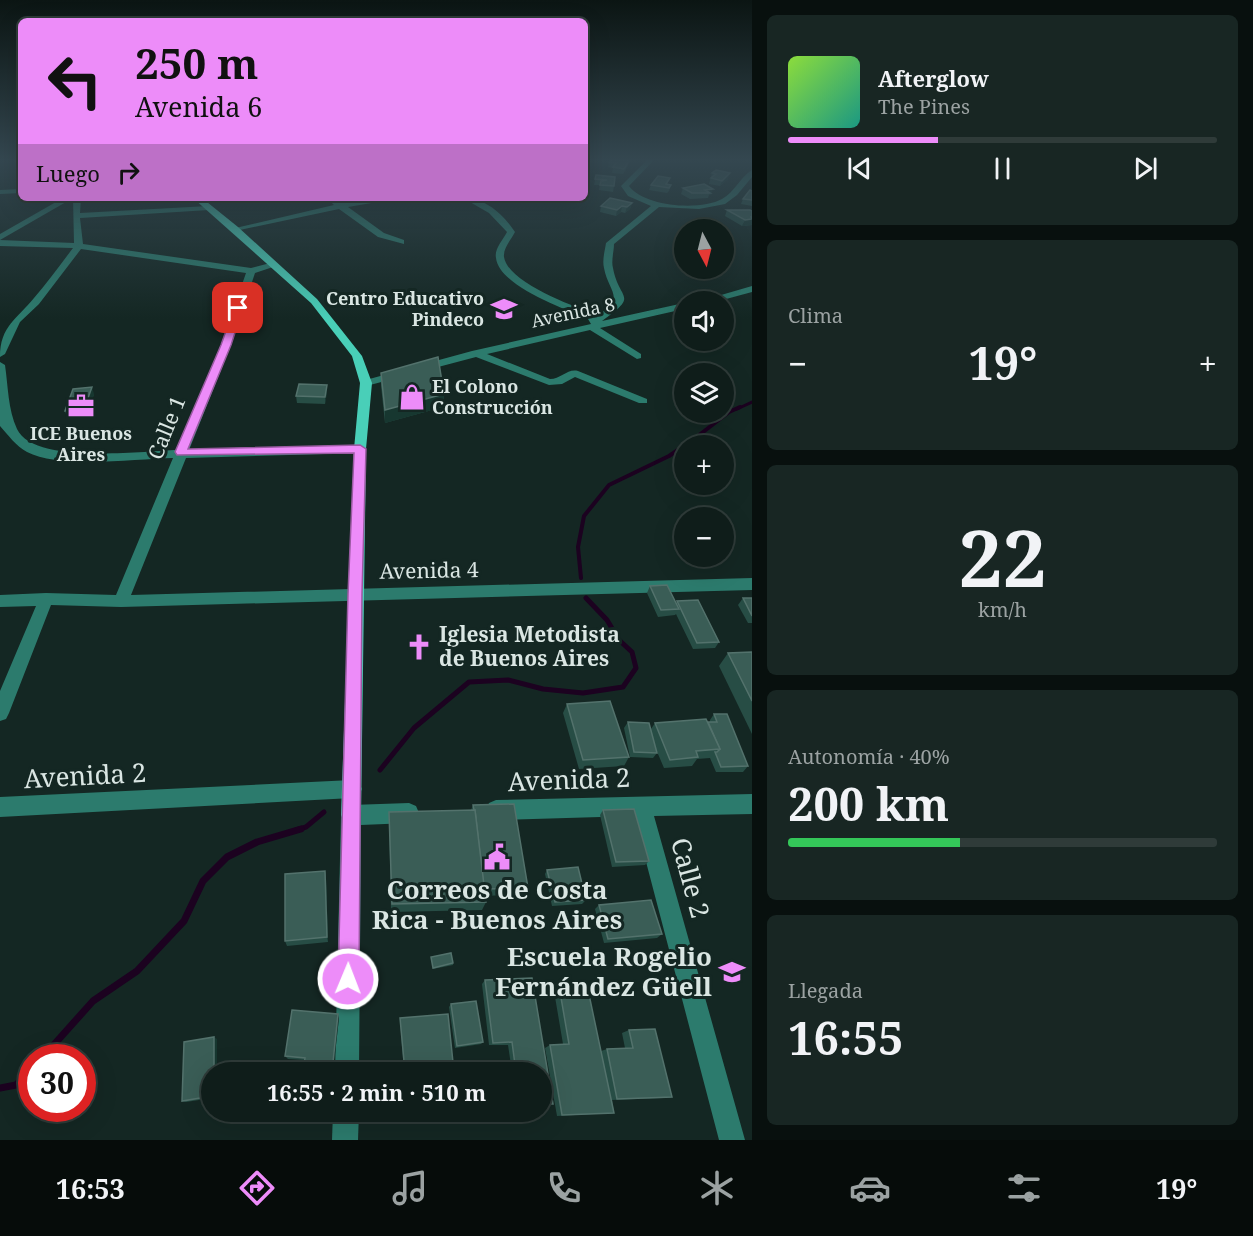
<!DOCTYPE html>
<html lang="es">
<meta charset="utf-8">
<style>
body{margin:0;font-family:"Noto Serif",serif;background:#182623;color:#f1f3f6;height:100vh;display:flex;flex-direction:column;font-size:22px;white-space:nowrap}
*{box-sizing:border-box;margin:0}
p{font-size:20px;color:#9ba2a2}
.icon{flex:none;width:33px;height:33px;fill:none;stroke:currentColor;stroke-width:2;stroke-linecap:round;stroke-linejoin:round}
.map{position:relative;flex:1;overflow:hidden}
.sheet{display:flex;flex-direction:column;gap:15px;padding:15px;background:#08100e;width:501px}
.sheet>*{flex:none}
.top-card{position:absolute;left:18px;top:18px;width:570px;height:183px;border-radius:9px;box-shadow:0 6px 24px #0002,0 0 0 2px #2f3b39;background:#ed8cf9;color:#111;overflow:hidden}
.needle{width:39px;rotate:173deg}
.tools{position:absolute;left:674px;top:219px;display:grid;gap:12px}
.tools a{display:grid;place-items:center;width:60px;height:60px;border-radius:50%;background:#0f1d1a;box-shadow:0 6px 24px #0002,0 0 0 2px #2f3b39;font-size:30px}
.speed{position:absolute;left:18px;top:1044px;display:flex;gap:12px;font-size:30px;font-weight:700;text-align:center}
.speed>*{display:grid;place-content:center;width:78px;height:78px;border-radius:50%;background:#0f1d1a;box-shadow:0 6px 24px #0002,0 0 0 2px #2f3b39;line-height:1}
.speed .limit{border:9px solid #d22;background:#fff;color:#111}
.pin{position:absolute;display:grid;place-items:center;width:51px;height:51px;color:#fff;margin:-26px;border-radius:12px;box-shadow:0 3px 9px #0006}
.me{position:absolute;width:66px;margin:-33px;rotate:1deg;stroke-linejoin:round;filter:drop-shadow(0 0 4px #0008)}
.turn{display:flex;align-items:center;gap:21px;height:126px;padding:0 18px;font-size:27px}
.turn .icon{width:78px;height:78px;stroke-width:2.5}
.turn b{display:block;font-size:42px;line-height:51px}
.then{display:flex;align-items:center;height:57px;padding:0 18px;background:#0003;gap:12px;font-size:22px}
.big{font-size:45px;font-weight:700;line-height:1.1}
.sheet .card{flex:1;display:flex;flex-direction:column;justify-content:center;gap:9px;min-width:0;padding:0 21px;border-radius:9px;background:#182623}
.sheet .dial{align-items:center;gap:0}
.dial b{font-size:78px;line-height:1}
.song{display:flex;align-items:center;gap:18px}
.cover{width:72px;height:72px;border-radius:9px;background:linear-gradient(135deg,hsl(90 70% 55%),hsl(170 70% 35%))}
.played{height:6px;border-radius:3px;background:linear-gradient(90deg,#ed8cf9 35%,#2f3b39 35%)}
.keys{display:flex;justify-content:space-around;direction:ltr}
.heat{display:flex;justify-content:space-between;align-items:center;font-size:33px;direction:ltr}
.charge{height:9px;border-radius:4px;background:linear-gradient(90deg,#34c759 40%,#2f3b39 0)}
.trip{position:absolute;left:201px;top:1062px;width:351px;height:60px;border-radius:30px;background:#0f1d1a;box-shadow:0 6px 24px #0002,0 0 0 2px #2f3b39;font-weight:700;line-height:60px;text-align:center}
.menu{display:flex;height:96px;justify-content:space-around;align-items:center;background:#060c0a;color:#9ba2a2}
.menu .icon{width:42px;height:42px}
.menu .on{color:#ed8cf9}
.menu b{font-size:27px;color:#f1f3f6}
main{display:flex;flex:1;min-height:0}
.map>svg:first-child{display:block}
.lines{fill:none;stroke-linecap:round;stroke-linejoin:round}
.stream-far3{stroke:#1c0220;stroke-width:3}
.stream-far2{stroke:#1c0220;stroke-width:4}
.stream-far1{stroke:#1c0220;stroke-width:5}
.stream{stroke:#1c0220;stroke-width:7}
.minor{fill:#2c7b6d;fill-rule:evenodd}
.major{fill:#49cfb8;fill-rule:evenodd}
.wall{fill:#274d45}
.shaded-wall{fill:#173730}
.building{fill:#3a5d56;stroke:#53726c;stroke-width:1.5}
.route{fill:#ed8cf9;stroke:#9a5ba2;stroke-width:1.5}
.labels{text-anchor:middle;stroke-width:6;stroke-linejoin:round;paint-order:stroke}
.far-poi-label{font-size:18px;font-weight:bold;fill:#dae6e3;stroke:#142723;text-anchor:end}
.far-street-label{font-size:18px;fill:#dae6e3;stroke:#142723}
.street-label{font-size:21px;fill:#dae6e3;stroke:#142723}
.poi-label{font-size:21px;font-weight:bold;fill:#dae6e3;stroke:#142723;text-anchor:start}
.near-street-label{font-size:26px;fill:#dae6e3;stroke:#142723}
.near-poi-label{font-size:26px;font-weight:bold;fill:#dae6e3;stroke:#142723}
</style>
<main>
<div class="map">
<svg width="752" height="1140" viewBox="0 0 752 1140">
<rect width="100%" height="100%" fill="#142723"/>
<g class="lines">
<polyline class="stream-far3" points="737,409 752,402"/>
<g class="stream-far2">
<polyline points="685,446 729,412 740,407"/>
<polyline points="581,578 578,547 584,516 609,485 669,456 684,446"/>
</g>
<g class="stream-far1">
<polyline points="380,770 414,728 469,682 508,680 543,689 583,693 623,687 636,668 632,652 619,640 607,620 586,598"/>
<polyline points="296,830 306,827 324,812"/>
</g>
<g class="stream">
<polyline points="42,1058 93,1001 137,971 184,921 203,881 227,857 257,842 301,829"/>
<polyline points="0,1088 16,1085 32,1069"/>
</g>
<g class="minor">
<path d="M647 160H654L629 186C645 207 700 211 722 199 735 192 740 177 752 170V177L737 195 725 204 699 209 659 207 614 244C614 251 611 261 613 268 619 301 640 294 602 321L684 303V309L600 328 641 354V358L637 359 590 330 487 354 550 379C561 379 568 368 578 371L647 399V403H639L575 377 562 384 549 385 476 357 370 385H362V381L472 351 591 324 588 319C565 309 499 286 496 258 494 249 503 240 507 232L489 213 463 198C486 198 503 214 515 232 511 240 503 248 504 257 508 283 574 306 596 315 628 301 608 291 604 268 602 260 605 250 606 243L651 206 628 196 621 186Z"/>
<polygon points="21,189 21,193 0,194 0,190"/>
<polygon points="63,198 73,198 0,240 0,234"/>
<path d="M73 198H81L80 213 209 206 213 208 209 210 80 218 83 244 251 268 274 262 279 265 255 273 231 345 189 450 360 445 366 449 360 453 186 458 131 595 752 578V590L121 607 51 605 9 713 6 719 0 721V691L36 606 0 607V595L46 593 116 595 173 458C135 459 59 469 27 452 16 446 8 435 0 426V362L5 365C8 385 8 410 17 429 34 465 142 451 177 450L221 345 246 273 81 249 39 304 20 322 5 354 0 357C0 326 17 319 34 298 48 282 60 265 73 248L0 246V240L74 243Z"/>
<polygon points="380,198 401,198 348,207 384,233 404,240 404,244 378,237 339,209 235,231 231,229 334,205 331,202 335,200 342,203"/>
<polygon points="752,286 752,292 715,302 697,302"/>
<polygon points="352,780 359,782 362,789 359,796 352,798 0,817 0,797"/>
<polygon points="752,794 752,814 654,816 745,1140 719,1140 634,816 496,820 489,817 486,810 489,803 496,800"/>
<polygon points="409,803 416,806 419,813 416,820 409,823 361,825 359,1072 335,1072 341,815 344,808 351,805"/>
<polygon points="333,1112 359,1112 358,1140 332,1140"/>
</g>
<polygon class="major" points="193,198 202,198 238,227 317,299 362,356 372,383 366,449 361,815 358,822 351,825 344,822 341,815 354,449 360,383 352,356 311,303"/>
</g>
<g class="wall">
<polygon points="629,161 628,166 623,174 612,173 613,168 608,167 609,162"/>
<polygon points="712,173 728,179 720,186 709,184"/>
<polygon points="596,175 614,186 613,192 599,190 600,185 594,185"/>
<polygon points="704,184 711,195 709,195 708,198 690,199 681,194 683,188"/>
<polygon points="651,185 671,185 669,191 667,193 649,190"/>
<polygon points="752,191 752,206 741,204 743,199"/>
<polygon points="632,203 630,209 625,213 621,212 616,216 600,212 601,206"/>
<polygon points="727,210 752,225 742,226 725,216"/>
<polygon points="381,373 444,394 443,407 385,423 381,386"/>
<polygon points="327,385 327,392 325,404 297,403 296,396"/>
<polygon points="94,394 87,416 67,417 65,411"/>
<polygon points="723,537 729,546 725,553 723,553"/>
<polygon points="650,586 676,603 677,601 719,642 715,648 693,649 676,614 675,615 658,617 647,593"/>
<polygon points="743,598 752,598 752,623 748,623 738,605"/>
<polygon points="752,652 752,734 719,666 728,653"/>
<polygon points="567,704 629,757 624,766 579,769 563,713"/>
<polygon points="714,714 748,766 743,772 716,772 710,758 697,759 692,766 664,768 655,747 657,753 653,758 630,757 624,728 628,722 651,729 655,723 710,722 710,720"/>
<polygon points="473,805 528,888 524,894 485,896 486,902 482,910 391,912 389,812 471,810"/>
<polygon points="603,810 649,861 645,865 612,867 600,815"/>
<polygon points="547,870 586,900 582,904 552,906 545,874"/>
<polygon points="325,871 326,878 328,942 287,946 285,941"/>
<polygon points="599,905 662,934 657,938 604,943 595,909"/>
<polygon points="431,957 453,963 453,965 433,969"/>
<polygon points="532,978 553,1104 548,1105 542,1105 542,1072 512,1072 508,1045 489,1045 482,984 485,980"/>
<polygon points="559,986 601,1051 607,1049 625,1048 622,1033 629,1030 672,1097 664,1098 612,1100 614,1113 557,1116 545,1048 550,1045 563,1044 554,991"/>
<polygon points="451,1004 483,1042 481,1044 455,1048 449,1007"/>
<polygon points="339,1018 333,1072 304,1072 305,1060 288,1059 285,1056"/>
<polygon points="400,1018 454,1072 404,1072 400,1021"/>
<polygon points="217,1039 212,1072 212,1098 186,1102 182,1101"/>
</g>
<g class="shaded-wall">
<polygon points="730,173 728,179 720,186 722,181"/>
<polygon points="713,189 711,195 709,195 710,193 705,190"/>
<polygon points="632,203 630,209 625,213 627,207"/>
<polygon points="622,206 621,212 616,216 617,210"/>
<polygon points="752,217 752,225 742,226 745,220"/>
<polygon points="327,385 327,392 325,404 325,397"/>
<polygon points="92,387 94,394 87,416 84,409"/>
<polygon points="444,394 443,407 385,423 385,410"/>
<polygon points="325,871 326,878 328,942 327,937"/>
<polygon points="338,1014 339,1018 333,1072 332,1072"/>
<polygon points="214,1037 217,1039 217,1072 214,1072"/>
</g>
<g class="building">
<polygon points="610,160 620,160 629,161 624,169 613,167 616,163 609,162"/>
<polygon points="716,170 730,173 722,181 711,178 716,174 712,173"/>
<polygon points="596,175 615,177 614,186 600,185 601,181 607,180 595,179"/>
<polygon points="658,176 670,178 666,184 671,185 669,188 651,185"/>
<polygon points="704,184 713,189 705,190 710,193 692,193 683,188"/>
<polygon points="750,190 752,191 752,200 743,199"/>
<polygon points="610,198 632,203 627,207 622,206 617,210 601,206"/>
<polygon points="727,210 750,210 752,211 752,217 751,217 752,219 745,220"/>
<polygon points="438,357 444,394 385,410 381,373"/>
<polygon points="299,384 327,385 325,397 296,396"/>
<polygon points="92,387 84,409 65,411 73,389"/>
<polygon points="723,537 729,546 723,547"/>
<polygon points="667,585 679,609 661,610 650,586"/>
<polygon points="743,598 752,598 752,616"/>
<polygon points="698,600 719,642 697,643 677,601"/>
<polygon points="752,652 752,701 728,653"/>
<polygon points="610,701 629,757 583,760 567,704"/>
<polygon points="714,714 727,714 748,766 721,767 715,752 717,752 720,749 708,722 717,722"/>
<polygon points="706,719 720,749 696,751 698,757 670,760 655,723"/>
<polygon points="628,722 649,723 657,753 634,752"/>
<polygon points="514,804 528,888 484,889 475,810 474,810 473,805"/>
<polygon points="634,809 649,861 616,862 603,810"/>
<polygon points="475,810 486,902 392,904 389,812"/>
<polygon points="578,867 586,900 555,902 547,870"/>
<polygon points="325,871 327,937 285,941 285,874"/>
<polygon points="651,900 662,934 608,939 599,905"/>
<polygon points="451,953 453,963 433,968 431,957"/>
<polygon points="532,978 553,1104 542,1104 542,1072 516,1072 512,1042 493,1043 485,980"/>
<polygon points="587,985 614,1113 562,1115 550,1045 569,1044 559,986"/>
<polygon points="476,1001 483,1042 457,1046 451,1004"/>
<polygon points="292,1010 338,1014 332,1072 303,1072 305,1058 285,1056"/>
<polygon points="448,1014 454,1072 405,1072 400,1018"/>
<polygon points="655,1029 672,1097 617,1099 607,1049 633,1048 629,1030"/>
<polygon points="214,1037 214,1072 212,1072 212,1096 182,1101 184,1042"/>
</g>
<linearGradient id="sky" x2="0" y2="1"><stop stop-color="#0b1513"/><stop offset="0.5" stop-color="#344750"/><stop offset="1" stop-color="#344750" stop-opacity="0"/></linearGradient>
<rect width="752" height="319" fill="url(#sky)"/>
<polygon class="route" points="238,305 243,308 231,345 188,449 360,445 366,449 362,594 359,979 356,986 348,989 341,986 338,979 348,594 354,453 177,455 175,452 221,345 234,308"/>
<defs>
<g id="school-bare" transform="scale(2.07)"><path d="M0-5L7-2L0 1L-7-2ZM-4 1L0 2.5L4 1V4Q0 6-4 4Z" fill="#ed8cf9" stroke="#142723" stroke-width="2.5" paint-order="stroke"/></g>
<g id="shop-bare" transform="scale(2.07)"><path d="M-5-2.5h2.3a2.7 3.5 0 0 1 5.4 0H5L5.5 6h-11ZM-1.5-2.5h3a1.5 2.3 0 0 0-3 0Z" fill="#ed8cf9" stroke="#142723" stroke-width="2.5" paint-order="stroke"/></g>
<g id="office-bare" transform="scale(2.07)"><path d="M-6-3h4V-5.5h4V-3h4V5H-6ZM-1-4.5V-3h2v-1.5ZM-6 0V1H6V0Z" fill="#ed8cf9" stroke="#142723" stroke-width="2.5" paint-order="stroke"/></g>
<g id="church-bare" transform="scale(2.07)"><path d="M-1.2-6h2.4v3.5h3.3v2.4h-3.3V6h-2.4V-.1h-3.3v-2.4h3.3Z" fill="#ed8cf9" stroke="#142723" stroke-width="2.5" paint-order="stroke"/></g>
<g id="civic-bare" transform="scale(2.07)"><path d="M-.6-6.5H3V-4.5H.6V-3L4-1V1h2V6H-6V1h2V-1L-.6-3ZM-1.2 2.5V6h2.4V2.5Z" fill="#ed8cf9" stroke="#142723" stroke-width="2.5" paint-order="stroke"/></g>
</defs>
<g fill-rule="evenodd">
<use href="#school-bare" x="504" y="309"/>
<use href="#shop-bare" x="412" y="397"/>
<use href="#office-bare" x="81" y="406"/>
<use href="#church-bare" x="419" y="647"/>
<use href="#civic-bare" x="497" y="857"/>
<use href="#school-bare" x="732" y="972"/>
</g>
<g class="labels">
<g class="far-poi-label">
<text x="484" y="305">Centro Educativo<tspan x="484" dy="21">Pindeco</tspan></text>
<text x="432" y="393" text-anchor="start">El Colono<tspan x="432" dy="21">Construcción</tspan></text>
<text x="81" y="440" text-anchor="middle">ICE Buenos<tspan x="81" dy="21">Aires</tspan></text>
</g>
<g class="far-street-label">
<text transform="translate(573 313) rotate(-12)" y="6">Avenida 8</text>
</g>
<g class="street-label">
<text transform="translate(167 428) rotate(-68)" y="7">Calle 1</text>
<text transform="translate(429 571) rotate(-1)" y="7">Avenida 4</text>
</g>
<g class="poi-label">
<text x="439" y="642">Iglesia Metodista<tspan x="439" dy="24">de Buenos Aires</tspan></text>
</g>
<g class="near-street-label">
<text transform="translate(85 776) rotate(-3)" y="9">Avenida 2</text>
<text transform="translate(569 780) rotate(-2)" y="9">Avenida 2</text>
<text transform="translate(690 878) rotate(75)" y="9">Calle 2</text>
</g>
<g class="near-poi-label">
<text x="497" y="899">Correos de Costa<tspan x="497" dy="30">Rica - Buenos Aires</tspan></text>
<text x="712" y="966" text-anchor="end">Escuela Rogelio<tspan x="712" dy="30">Fernández Güell</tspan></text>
</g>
</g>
</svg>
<div class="tools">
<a><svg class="needle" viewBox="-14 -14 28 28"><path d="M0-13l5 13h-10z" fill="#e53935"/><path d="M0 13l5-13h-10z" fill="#9ba2a2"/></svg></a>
<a><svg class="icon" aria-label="sound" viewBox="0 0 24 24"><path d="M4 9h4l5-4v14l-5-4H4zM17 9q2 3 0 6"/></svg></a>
<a><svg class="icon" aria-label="layers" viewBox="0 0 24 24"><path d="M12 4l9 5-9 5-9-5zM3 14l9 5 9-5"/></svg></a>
<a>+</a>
<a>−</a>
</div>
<div class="speed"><div class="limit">30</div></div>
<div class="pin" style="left:238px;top:308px;background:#d93025"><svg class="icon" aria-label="arrive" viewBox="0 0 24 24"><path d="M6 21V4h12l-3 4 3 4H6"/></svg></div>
<svg class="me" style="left:348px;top:979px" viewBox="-20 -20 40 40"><circle r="17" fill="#ed8cf9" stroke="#fff" stroke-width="3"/><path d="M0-11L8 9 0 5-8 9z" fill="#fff"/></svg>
<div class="trip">16:55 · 2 min · 510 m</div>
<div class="top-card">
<div class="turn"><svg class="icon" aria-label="left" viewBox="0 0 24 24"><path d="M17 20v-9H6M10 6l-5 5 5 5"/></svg><div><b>250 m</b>Avenida 6</div></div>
<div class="then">Luego<svg class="icon" aria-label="right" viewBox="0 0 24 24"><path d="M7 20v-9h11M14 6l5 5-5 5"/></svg></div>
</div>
</div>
<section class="sheet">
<div class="card">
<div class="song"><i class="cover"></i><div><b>Afterglow</b><p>The Pines</p></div></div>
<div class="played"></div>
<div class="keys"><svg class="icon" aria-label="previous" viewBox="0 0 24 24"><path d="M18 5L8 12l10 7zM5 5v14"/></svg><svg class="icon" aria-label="pause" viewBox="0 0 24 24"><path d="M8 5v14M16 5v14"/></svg><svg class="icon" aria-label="next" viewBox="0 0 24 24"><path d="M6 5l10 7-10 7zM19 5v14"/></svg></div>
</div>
<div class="card"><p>Clima</p>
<div class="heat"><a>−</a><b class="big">19°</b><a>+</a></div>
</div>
<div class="card dial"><b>22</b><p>km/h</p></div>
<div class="card"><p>Autonomía · 40%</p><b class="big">200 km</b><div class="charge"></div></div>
<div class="card"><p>Llegada</p><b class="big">16:55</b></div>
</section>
</main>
<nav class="menu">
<b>16:53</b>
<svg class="icon on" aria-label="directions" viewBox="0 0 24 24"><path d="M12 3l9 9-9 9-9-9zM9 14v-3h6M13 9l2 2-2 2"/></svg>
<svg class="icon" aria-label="music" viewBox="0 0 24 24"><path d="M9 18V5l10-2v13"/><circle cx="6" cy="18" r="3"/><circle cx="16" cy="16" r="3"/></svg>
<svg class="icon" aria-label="phone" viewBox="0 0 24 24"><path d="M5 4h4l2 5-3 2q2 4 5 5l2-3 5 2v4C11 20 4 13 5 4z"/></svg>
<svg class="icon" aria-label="climate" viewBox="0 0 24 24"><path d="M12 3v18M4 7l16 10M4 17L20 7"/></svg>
<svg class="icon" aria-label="car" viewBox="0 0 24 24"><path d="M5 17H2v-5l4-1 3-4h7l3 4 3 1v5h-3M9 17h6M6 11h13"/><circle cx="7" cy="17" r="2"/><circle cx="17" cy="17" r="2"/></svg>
<svg class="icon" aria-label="filters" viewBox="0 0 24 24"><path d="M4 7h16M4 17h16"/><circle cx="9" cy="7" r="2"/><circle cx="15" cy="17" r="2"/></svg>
<b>19°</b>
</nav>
